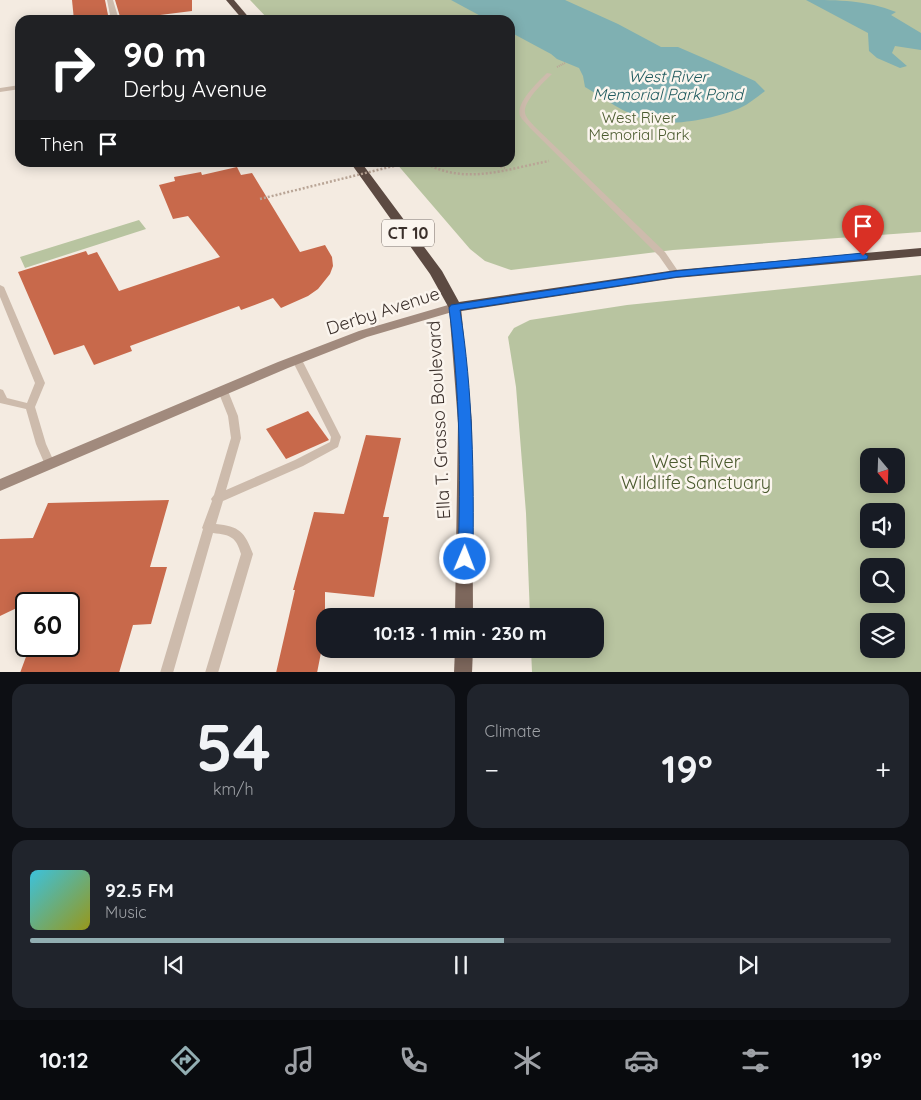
<!DOCTYPE html>
<meta charset="utf-8">
<style>
body{margin:0;font-family:Quicksand,sans-serif;background:#20242c;color:#f1f3f6;height:100vh;display:flex;flex-direction:column;font-size:19px;white-space:nowrap}
*{box-sizing:border-box;margin:0}
p{font-size:16px;color:#9ea1a6}
.icon{flex:none;width:28px;height:28px;fill:none;stroke:currentColor;stroke-width:2;stroke-linecap:round;stroke-linejoin:round}
.map{position:relative;height:672px;overflow:hidden}
.details{display:flex;flex-direction:column;gap:12px;padding:12px;background:#0d0f14;flex:1}
.details>*{flex:none}
.hud{position:absolute;left:15px;top:15px;width:500px;height:152px;border-radius:15px;box-shadow:0 2px 12px #0003;background:#202124;color:#fff;overflow:hidden}
.needle{width:32px;rotate:161deg}
.fabs{position:absolute;left:860px;top:448px;display:grid;gap:10px}
.fabs a{display:grid;place-items:center;width:45px;height:45px;border-radius:10px;background:#171b24;box-shadow:0 2px 12px #0003;font-size:25px}
.speed{position:absolute;left:15px;top:592px;display:flex;gap:10px;font-size:25px;font-weight:700;text-align:center}
.speed>*{display:grid;place-content:center;width:65px;height:65px;border-radius:50%;background:#171b24;box-shadow:0 2px 12px #0003;line-height:1}
.speed .limit{border:2px solid #111;border-radius:8px;background:#fff;color:#111}
.pin{position:absolute;display:grid;place-items:center;width:42px;height:42px;color:#fff;margin:-51px -21px;border-radius:50% 50% 50% 0;rotate:-45deg;box-shadow:0 0 5px #0007}
.pin .icon{rotate:45deg}
.me{position:absolute;width:55px;margin:-28px;rotate:1deg;stroke-linejoin:round;filter:drop-shadow(0 0 4px #0008)}
.turn{display:flex;align-items:center;gap:18px;height:105px;padding:0 25px;font-size:22px}
.turn .icon{width:65px;height:65px;stroke-width:2.5}
.turn b{display:block;font-size:35px;line-height:42px}
.then{display:flex;align-items:center;height:48px;padding:0 25px;background:#0003;gap:10px;font-size:19px}
.big{font-size:38px;font-weight:800;line-height:1.1}
.details .widget{flex:1;display:flex;flex-direction:column;justify-content:center;gap:8px;min-width:0;padding:0 18px;border-radius:15px;background:#20242c}
.details .dial{align-items:center;gap:0}
.dial b{font-size:65px;line-height:1}
.song{display:flex;align-items:center;gap:15px}
.cover{width:60px;height:60px;border-radius:8px;background:linear-gradient(135deg,hsl(190 70% 55%),hsl(60 70% 35%))}
.played{height:5px;border-radius:2px;background:linear-gradient(90deg,#92aeb2 55%,#363941 55%)}
.keys{display:flex;justify-content:space-around;direction:ltr}
.heat{display:flex;justify-content:space-between;align-items:center;font-size:28px;direction:ltr}
.details .tiles{flex:1;display:grid;gap:12px;grid-template-columns:1fr 1fr}
.widget:last-child{grid-column:span 2}
.trip{position:absolute;left:316px;top:608px;width:288px;height:50px;border-radius:15px;background:#171b24;box-shadow:0 2px 12px #0003;font-weight:800;line-height:50px;text-align:center}
.menu{display:flex;height:80px;justify-content:space-around;align-items:center;background:#090b0e;color:#9ea1a6}
.menu .icon{width:35px;height:35px}
.menu .selected{color:#92aeb2}
.menu b{font-size:22px;color:#f1f3f6}
.map>svg:first-child{display:block}
.green{fill:#b8c4a0;fill-rule:evenodd}
.water{fill:#7fb0b2}
.building{fill:#c8694b}
.lines{fill:none;stroke-linecap:round;stroke-linejoin:round}
.path-far1{stroke:#b9a596;stroke-width:2;stroke-dasharray:1 1;stroke-linecap:butt}
.path{stroke:#b9a596;stroke-width:2.5;stroke-dasharray:2 2;stroke-linecap:butt}
.lane{fill:#cdbbac;fill-rule:evenodd}
.street{fill:#cdbbac;fill-rule:evenodd}
.secondary{fill:#a18a7d;fill-rule:evenodd}
.primary{fill:#7d675c;fill-rule:evenodd}
.highway{fill:#5c4a42;fill-rule:evenodd}
.path-bridge{stroke:#b9a596;stroke-width:2.5;stroke-dasharray:2 2;stroke-linecap:butt}
.route{fill:#1a73e8;stroke:#114b97}
.labels{text-anchor:middle;stroke-width:5;stroke-linejoin:round;paint-order:stroke}
.far-park-label{font-size:15px;fill:#4a5a2e;stroke:#fbf5ee}
.far-water-label{font-size:16px;font-style:italic;fill:#1f5a5e;stroke:#fbf5ee}
.shield{fill:#fbf5ee;stroke:#756b66;stroke-width:1}
.shield-label{font-size:16px;font-weight:bold;fill:#3b302b}
.street-label{font-size:18px;fill:#3b302b;stroke:#fbf5ee}
.park-label{font-size:18px;fill:#4a5a2e;stroke:#fbf5ee}
</style>
<div class="map">
<svg width="921" height="673" viewBox="0 0 921 673">
<rect width="100%" height="100%" fill="#f4ebe1"/>
<g class="green">
<polygon points="250,0 921,0 921,232 673,250 511,270 485,261 470,249 396,163 510,162 510,20 269,20"/>
<polygon points="139,220 146,229 25,268 20,257"/>
<path d="M921 275V672H532L531 649H595V616H530L526 513 516 387 508 337 514 328 530 320 627 305ZM896 456V484H869V456ZM896 511V539H869V511ZM896 566V594H869V566ZM896 621V649H869V621Z"/>
</g>
<g class="water">
<path d="M451 0H565L618 24 661 47H678L708 60 755 81 765 91C757 97 749 104 740 108 717 118 669 128 646 120 624 113 605 99 585 87L583 76 579 68 557 59 551 54 510 32V20H488Z"/>
<path d="M806 0C839 0 866 0 896 12L891 15 921 33V50L895 46 892 53 907 66 900 68 877 58 869 51 868 33Z"/>
</g>
<g class="building">
<polygon points="72,0 105,0 109,20 74,20"/>
<polygon points="115,0 192,0 192,11 152,16 153,20 121,20"/>
<polygon points="237,167 241,175 252,173 300,252 325,245 332,257 333,266 330,274 318,289 308,296 281,308 273,298 241,310 239,306 130,346 132,351 94,365 84,345 54,355 18,272 86,251 88,255 97,252 119,291 220,257 188,216 173,219 159,185 175,181 174,177 201,172 202,175"/>
<polygon points="308,411 329,440 286,459 266,429"/>
<polygon points="366,435 401,438 383,517 389,517 374,597 325,592 325,632 317,673 276,673 295,590 293,590 314,512 344,514"/>
<polygon points="169,500 150,567 167,567 151,624 133,625 119,673 20,673 30,646 69,646 69,604 25,604 0,616 0,539 33,538 48,503"/>
</g>
<g class="lines">
<polyline class="path-far1" points="557,67 565,63"/>
<g class="path">
<path d="M424 162C463 186 507 169 549 161"/>
<polyline points="485,162 505,168"/>
</g>
<g class="lane">
<path d="M547 73 552 74C544 82 523 101 525 113 526 118 531 122 534 126L665 252 680 274 679 276H673L659 256 530 128C527 124 522 120 520 116 515 103 539 81 547 73Z"/>
<polygon points="0,285 4,287 45,383 35,407 46,444 55,464 54,467 50,468 46,467 36,444 26,409 0,403 0,389 3,390 7,398 27,403 35,383 0,297"/>
<path d="M297 357 302 360 341 437 338 447 303 466 223 501 216 524C239 526 245 532 253 554L218 673H205L241 554C236 537 231 535 213 533L173 673H160L203 529 202 528 212 501 211 499 214 495 231 438 228 416 218 391 220 389H226L228 391 238 416 241 438 226 490 295 460 330 442 331 437 292 360Z"/>
</g>
<g class="street">
<polygon points="107,0 113,0 119,20 111,20"/>
<polygon points="20,85 20,89 0,92 0,88"/>
</g>
<polygon class="secondary" points="455,303 461,307 459,310 367,337 288,368 0,491 0,479 278,362 359,331"/>
<g class="primary">
<polygon points="455,303 461,307 472,423 473,616 455,616 458,423 449,307"/>
<polygon points="455,649 473,649 472,673 454,673"/>
</g>
<g class="highway">
<polygon points="226,0 234,0 251,20 243,20"/>
<polygon points="350,162 361,162 442,271 459,302 676,270 921,248 921,256 676,278 455,312 450,310 430,274"/>
</g>
<polyline class="path-bridge" points="260,199 410,162"/>
</g>
<path class="route" d="M863 253 868 256 867 259 676 277 460 310C473 392 474 476 473 559L471 563 465 565 460 563 458 559C461 476 460 390 449 308L451 305 676 271Z"/>
<g class="labels">
<g class="far-park-label">
<text x="639" y="123">West River<tspan x="639" dy="17">Memorial Park</tspan></text>
</g>
<g class="far-water-label">
<text x="668" y="82">West River<tspan x="668" dy="18">Memorial Park Pond</tspan></text>
</g>
<rect class="shield" x="382" y="219.5" width="52" height="27" rx="4"/>
<g class="shield-label">
<text x="408" y="239">CT 10</text>
</g>
<g class="street-label">
<text transform="translate(383 311) rotate(-18)" y="6">Derby Avenue</text>
<text transform="translate(439 420) rotate(-93)" y="6">Ella T. Grasso Boulevard</text>
</g>
<g class="park-label">
<text x="696" y="468">West River<tspan x="696" dy="21">Wildlife Sanctuary</tspan></text>
</g>
</g>
</svg>
<div class="fabs">
<a><svg class="needle" viewBox="-14 -14 28 28"><path d="M0-13l5 13h-10z" fill="#e53935"/><path d="M0 13l5-13h-10z" fill="#9ea1a6"/></svg></a>
<a><svg class="icon" aria-label="sound" viewBox="0 0 24 24"><path d="M4 9h4l5-4v14l-5-4H4zM17 9q2 3 0 6"/></svg></a>
<a><svg class="icon" aria-label="search" viewBox="0 0 24 24"><circle cx="10" cy="10" r="6"/><path d="M15 15l6 6"/></svg></a>
<a><svg class="icon" aria-label="layers" viewBox="0 0 24 24"><path d="M12 4l9 5-9 5-9-5zM3 14l9 5 9-5"/></svg></a>
</div>
<div class="speed"><div class="limit">60</div></div>
<div class="pin" style="left:863px;top:256px;background:#d93025"><svg class="icon" aria-label="arrive" viewBox="0 0 24 24"><path d="M6 21V4h12l-3 4 3 4H6"/></svg></div>
<svg class="me" style="left:465px;top:559px" viewBox="-20 -20 40 40"><circle r="17" fill="#1a73e8" stroke="#fff" stroke-width="3"/><path d="M0-11L8 9 0 5-8 9z" fill="#fff"/></svg>
<div class="trip">10:13 · 1 min · 230 m</div>
<div class="hud">
<div class="turn"><svg class="icon" aria-label="right" viewBox="0 0 24 24"><path d="M7 20v-9h11M14 6l5 5-5 5"/></svg><div><b>90 m</b>Derby Avenue</div></div>
<div class="then">Then<svg class="icon" aria-label="arrive" viewBox="0 0 24 24"><path d="M6 21V4h12l-3 4 3 4H6"/></svg></div>
</div>
</div>
<section class="details">
<div class="tiles">
<div class="widget dial"><b>54</b><p>km/h</p></div>
<div class="widget"><p>Climate</p>
<div class="heat"><a>−</a><b class="big">19°</b><a>+</a></div>
</div>
<div class="widget">
<div class="song"><i class="cover"></i><div><b>92.5 FM</b><p>Music</p></div></div>
<div class="played"></div>
<div class="keys"><svg class="icon" aria-label="previous" viewBox="0 0 24 24"><path d="M18 5L8 12l10 7zM5 5v14"/></svg><svg class="icon" aria-label="pause" viewBox="0 0 24 24"><path d="M8 5v14M16 5v14"/></svg><svg class="icon" aria-label="next" viewBox="0 0 24 24"><path d="M6 5l10 7-10 7zM19 5v14"/></svg></div>
</div>
</div>
</section>
<nav class="menu">
<b>10:12</b>
<svg class="icon selected" aria-label="directions" viewBox="0 0 24 24"><path d="M12 3l9 9-9 9-9-9zM9 14v-3h6M13 9l2 2-2 2"/></svg>
<svg class="icon" aria-label="music" viewBox="0 0 24 24"><path d="M9 18V5l10-2v13"/><circle cx="6" cy="18" r="3"/><circle cx="16" cy="16" r="3"/></svg>
<svg class="icon" aria-label="phone" viewBox="0 0 24 24"><path d="M5 4h4l2 5-3 2q2 4 5 5l2-3 5 2v4C11 20 4 13 5 4z"/></svg>
<svg class="icon" aria-label="climate" viewBox="0 0 24 24"><path d="M12 3v18M4 7l16 10M4 17L20 7"/></svg>
<svg class="icon" aria-label="car" viewBox="0 0 24 24"><path d="M5 17H2v-5l4-1 3-4h7l3 4 3 1v5h-3M9 17h6M6 11h13"/><circle cx="7" cy="17" r="2"/><circle cx="17" cy="17" r="2"/></svg>
<svg class="icon" aria-label="filters" viewBox="0 0 24 24"><path d="M4 7h16M4 17h16"/><circle cx="9" cy="7" r="2"/><circle cx="15" cy="17" r="2"/></svg>
<b>19°</b>
</nav>
